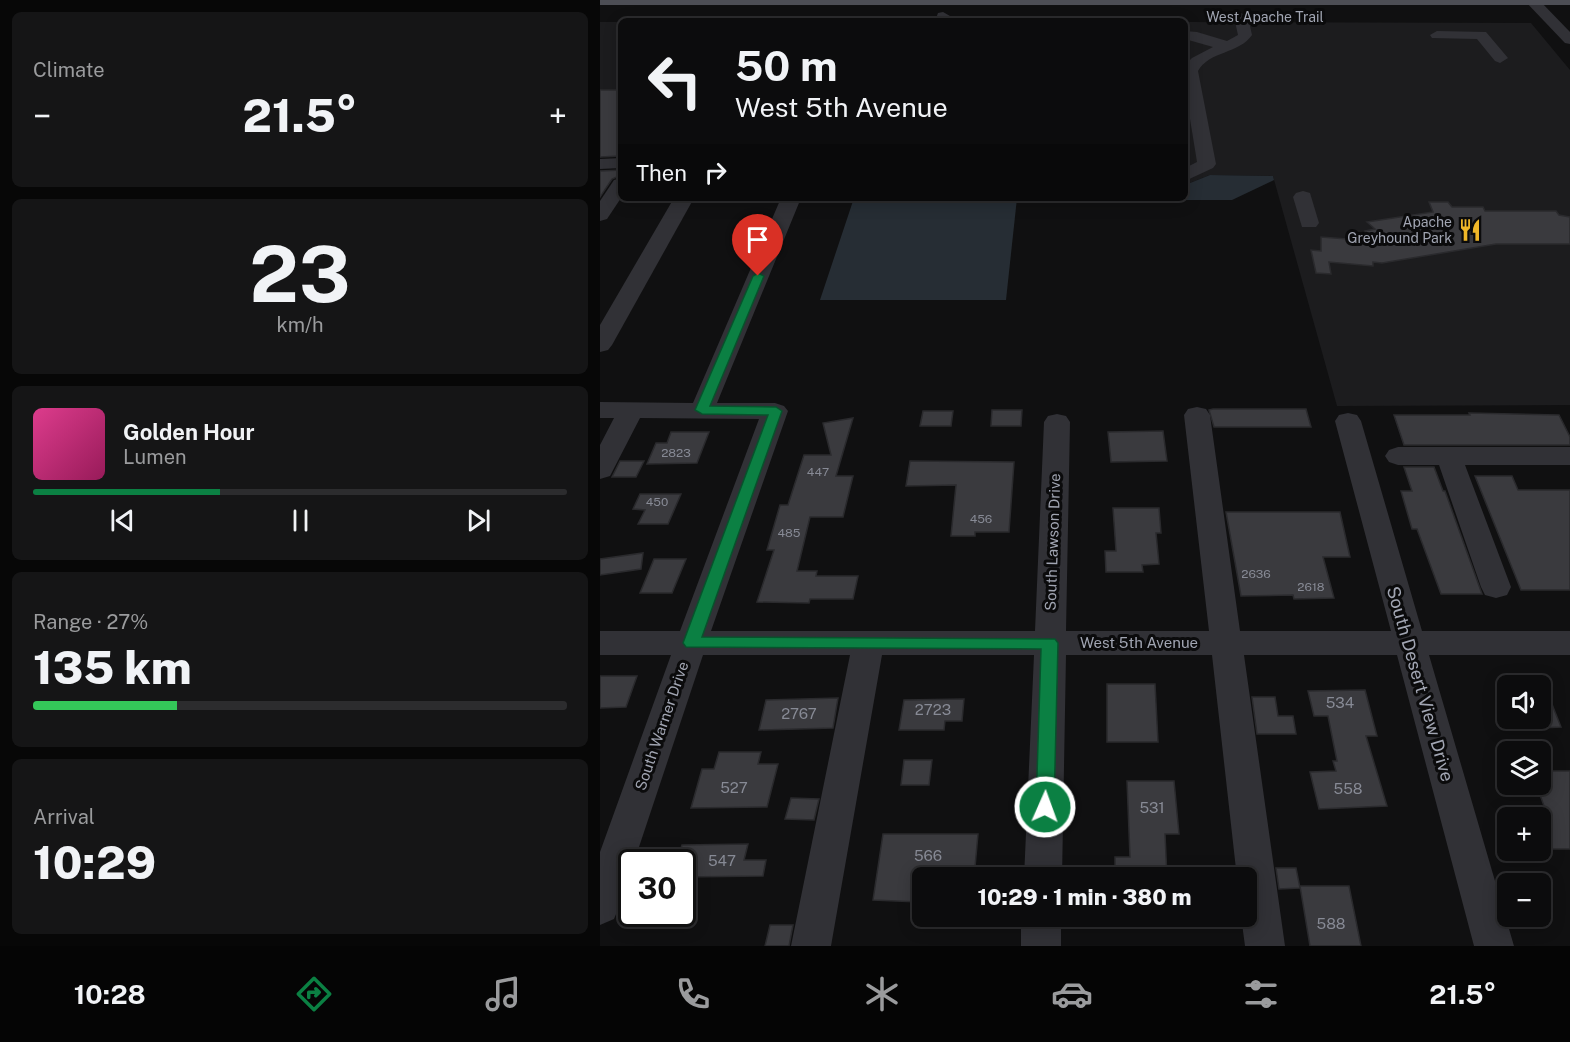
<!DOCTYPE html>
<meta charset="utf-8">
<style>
body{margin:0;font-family:"Public Sans",sans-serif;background:#151516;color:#f1f3f6;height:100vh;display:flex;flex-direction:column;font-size:22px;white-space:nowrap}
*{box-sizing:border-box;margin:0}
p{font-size:20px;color:#9a9b9d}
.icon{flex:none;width:33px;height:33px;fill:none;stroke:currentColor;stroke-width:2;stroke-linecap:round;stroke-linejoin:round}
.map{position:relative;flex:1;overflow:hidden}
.panel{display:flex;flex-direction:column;gap:12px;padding:12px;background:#070707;width:600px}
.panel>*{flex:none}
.hud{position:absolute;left:18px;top:18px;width:570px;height:183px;border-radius:9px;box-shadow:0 3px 15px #0003,0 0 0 2px #2c2c2e;background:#0c0c0d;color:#f1f3f6;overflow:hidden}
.tools{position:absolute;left:897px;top:675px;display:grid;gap:12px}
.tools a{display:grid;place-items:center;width:54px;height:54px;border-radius:9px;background:#0c0c0d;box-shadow:0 3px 15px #0003,0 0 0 2px #2c2c2e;font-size:30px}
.speed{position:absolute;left:18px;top:849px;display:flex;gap:12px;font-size:30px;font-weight:700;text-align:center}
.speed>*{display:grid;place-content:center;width:78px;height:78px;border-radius:50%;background:#0c0c0d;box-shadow:0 3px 15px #0003,0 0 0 2px #2c2c2e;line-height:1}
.speed .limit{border:3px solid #111;border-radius:9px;background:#fff;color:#111}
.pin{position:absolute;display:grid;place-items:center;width:51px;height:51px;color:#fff;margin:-62px -26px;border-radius:50% 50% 50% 0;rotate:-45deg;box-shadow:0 0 6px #0007}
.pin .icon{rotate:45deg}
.me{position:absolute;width:66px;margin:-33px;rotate:2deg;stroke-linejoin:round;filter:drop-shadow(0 0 4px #0008)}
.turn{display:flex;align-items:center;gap:21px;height:126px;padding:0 18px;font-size:27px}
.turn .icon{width:78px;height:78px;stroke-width:2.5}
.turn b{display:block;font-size:42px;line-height:51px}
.then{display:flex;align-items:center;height:57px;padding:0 18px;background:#0003;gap:12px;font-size:22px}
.big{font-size:45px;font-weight:800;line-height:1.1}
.panel .tile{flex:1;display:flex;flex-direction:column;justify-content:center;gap:9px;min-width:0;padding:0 21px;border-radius:9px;background:#151516}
.panel .dial{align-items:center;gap:0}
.dial b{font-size:78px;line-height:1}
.song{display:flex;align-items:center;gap:18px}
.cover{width:72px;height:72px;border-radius:9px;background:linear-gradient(135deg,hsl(330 70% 55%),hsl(330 70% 35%))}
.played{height:6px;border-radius:3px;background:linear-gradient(90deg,#0b8043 35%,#2c2c2e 35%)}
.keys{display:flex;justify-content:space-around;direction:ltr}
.heat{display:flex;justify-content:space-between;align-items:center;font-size:33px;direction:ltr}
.charge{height:9px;border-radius:4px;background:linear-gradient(90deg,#34c759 27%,#2c2c2e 0)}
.trip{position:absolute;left:312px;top:867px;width:345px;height:60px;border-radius:9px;background:#0c0c0d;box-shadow:0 3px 15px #0003,0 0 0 2px #2c2c2e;font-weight:800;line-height:60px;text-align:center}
.menu{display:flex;height:96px;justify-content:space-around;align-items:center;background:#050505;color:#9a9b9d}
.menu .icon{width:42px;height:42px}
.menu .current{color:#0b8043}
.menu b{font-size:27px;color:#f1f3f6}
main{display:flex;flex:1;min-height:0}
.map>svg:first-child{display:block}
.built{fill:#1c1c1e}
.water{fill:#262d34}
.building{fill:#3a3a3e;stroke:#2a2a2d;stroke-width:1.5}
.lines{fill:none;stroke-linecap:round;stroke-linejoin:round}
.minor{fill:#313136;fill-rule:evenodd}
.major{fill:#4d4e55;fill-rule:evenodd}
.route{fill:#0b8043;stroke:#07532c;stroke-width:1.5}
.labels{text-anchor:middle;stroke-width:6;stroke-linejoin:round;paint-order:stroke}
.number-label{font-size:12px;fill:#878a95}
.far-street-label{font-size:14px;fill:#a1a5b2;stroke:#0b0b0c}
.far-poi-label{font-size:14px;fill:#a1a5b2;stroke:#0b0b0c;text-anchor:end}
.street-label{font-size:15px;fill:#a1a5b2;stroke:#0b0b0c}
.near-number-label{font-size:15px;fill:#878a95}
.near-street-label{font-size:18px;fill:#a1a5b2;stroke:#0b0b0c}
</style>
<main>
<section class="panel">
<div class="tile"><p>Climate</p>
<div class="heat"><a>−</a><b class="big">21.5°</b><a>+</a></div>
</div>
<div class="tile dial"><b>23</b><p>km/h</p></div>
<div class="tile">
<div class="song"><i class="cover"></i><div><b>Golden Hour</b><p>Lumen</p></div></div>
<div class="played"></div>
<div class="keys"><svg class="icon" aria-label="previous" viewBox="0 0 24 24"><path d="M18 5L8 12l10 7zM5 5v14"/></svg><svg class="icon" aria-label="pause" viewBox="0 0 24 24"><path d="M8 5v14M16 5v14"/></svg><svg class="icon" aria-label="next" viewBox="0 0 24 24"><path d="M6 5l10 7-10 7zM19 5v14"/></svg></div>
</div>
<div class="tile"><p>Range · 27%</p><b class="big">135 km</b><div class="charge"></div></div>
<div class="tile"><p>Arrival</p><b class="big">10:29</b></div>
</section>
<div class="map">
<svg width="970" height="946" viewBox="0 0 970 946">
<rect width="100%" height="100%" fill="#101011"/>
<g class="built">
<rect x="0" y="22" width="21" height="135"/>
<polygon points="585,22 931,23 970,70 970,405 737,406 673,176 610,175 585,185"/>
</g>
<g class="water">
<polygon points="610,175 673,176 674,180 632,200 560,200 560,198 585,198 585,185"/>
<polygon points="254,198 417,198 406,300 220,300"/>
</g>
<g class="building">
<polygon points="0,90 21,90 21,156 0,157"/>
<polygon points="21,170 19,176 12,179 0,197 0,171"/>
<polygon points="829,202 848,202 852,207 883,207 885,211 956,211 959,215 970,217 970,244 896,244 782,263 773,262 773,266 729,262 731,274 716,273 711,250 721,251 721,237 775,241 765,231 775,229 767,222 833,212"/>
<polygon points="613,409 706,409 711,427 614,427 609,410"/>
<polygon points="392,410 422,410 421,426 391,426"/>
<polygon points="323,411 353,411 351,426 320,426"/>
<polygon points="869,413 959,415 970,437 970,445 804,445 794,415 870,415"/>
<polygon points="253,418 236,476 253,476 243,517 210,517 197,571 217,571 216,576 258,576 253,599 210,599 209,603 157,602 174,550 167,550 180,505 188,505 204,455 231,455 223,423"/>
<polygon points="563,431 567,461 511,462 508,432"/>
<polygon points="71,432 109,432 97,463 47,464 56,443 67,443"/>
<polygon points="20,461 44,461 36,477 12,477"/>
<polygon points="310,461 414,462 409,532 375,532 375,536 351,536 356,485 306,486"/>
<polygon points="804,467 834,467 843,491 845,491 882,594 841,594 817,529 812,529 801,491 812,491"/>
<polygon points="875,476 912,476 918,490 970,490 970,590 921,590"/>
<polygon points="40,494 81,494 68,524 38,524 45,510 33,509"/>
<polygon points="513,508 559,508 561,533 556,533 559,564 542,565 543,572 506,572 505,551 516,551"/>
<polygon points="626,512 740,512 750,557 723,557 734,598 694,599 693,595 641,596"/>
<polygon points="43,553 41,569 0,575 0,559"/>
<polygon points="54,559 86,559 72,593 40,593"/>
<polygon points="0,676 37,676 26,707 0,708"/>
<polygon points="940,679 942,679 961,727 940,728"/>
<polygon points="507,684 555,684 558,742 507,742"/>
<polygon points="765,690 777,736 766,736 787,806 719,809 710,772 736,771 733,761 737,761 728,716 714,716 708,691"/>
<polygon points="652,697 675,697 678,716 693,716 696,734 657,734"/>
<polygon points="238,698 233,728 159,730 166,700"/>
<polygon points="364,699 362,721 345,721 344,730 299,730 304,700"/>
<polygon points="119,752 161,752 158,764 178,764 167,807 91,808 102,769 114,769"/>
<polygon points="304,760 332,760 329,785 301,785"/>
<polygon points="940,771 970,771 970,849 940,849 940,825 951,825 936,784 940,784"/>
<polygon points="527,781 574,781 579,834 565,834 567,878 515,878 515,857 530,857"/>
<polygon points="191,798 219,799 214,820 185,819"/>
<polygon points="283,834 378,834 374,878 322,878 319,902 273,900"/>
<polygon points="148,844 144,860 166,860 163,876 82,877 82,862 77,862 82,845"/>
<polygon points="676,868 696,868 700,888 679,889"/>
<polygon points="700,886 749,886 761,946 710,946"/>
<polygon points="170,925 193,925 189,946 165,946"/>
</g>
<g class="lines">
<g class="minor">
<polygon points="924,0 939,0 970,32 970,44 965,43"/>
<polygon points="343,12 350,16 349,21 335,21 338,13"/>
<path d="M641 13 648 17 652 35C639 54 609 51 598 71L616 164 613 168 585 181V168L597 162 585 88V65L592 58 613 47 585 39V31L597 32 627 41 638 35 634 17Z"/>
<polygon points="837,31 886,32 908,58 900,63 895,61 877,39 832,38 830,35"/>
<polygon points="21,158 21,168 0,169 0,159"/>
<polygon points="21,178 21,198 7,219 0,221 0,201 14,180"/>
<polygon points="703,191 710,193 719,223 716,227 702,227 693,197 696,193"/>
<polygon points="74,198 94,198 12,345 8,350 0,352 0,325"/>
<path d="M181 198H201L117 403H175L184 406 188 411 111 631H435L444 422 448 416 457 414 466 416 470 422 466 631H609L584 415 588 409 597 407 606 409 610 415 640 631H791L735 421 739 415 748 413 757 415 761 421 822 631H970V655H829L914 946H874L797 655H644L685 946H645L641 916H646V878H637L612 655H466L462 878H424L434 655H282L231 946H191L250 655H103L34 862H32C32 881 21 902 14 919L0 925V852L71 655H0V631H80L159 419 40 418 10 476 0 479V445L14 418H0V402L93 403Z"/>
<polygon points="798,447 970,447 970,465 865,465 911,587 907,595 896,598 885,595 881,587 839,465 798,465 789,462 785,456 789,450"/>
<rect x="421" y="916" width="40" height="30"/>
</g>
<rect class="major" x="0" y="0" width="970" height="5"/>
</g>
<polygon class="route" points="158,273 164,276 110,406 176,407 182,411 102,637 455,639 458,643 454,807 451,813 445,815 438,813 436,807 441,649 86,647 83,643 168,415 102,414 95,410 153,276"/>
<defs>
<g id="restaurant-bare" transform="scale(1.8)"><path d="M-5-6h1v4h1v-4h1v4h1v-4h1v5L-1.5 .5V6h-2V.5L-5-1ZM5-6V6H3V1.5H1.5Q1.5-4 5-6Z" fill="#f0b728" stroke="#0b0b0c" stroke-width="2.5" paint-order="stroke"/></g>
</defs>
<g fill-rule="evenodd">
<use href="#restaurant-bare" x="870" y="230"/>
</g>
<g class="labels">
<g class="number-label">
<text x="76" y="457">2823</text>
<text x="218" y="476">447</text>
<text x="57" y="506">450</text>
<text x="381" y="523">456</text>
<text x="189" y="537">485</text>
<text x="656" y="578">2636</text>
<text x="711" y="591">2618</text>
</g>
<g class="far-street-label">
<text x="665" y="22">West Apache Trail</text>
</g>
<g class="far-poi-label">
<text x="852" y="227">Apache<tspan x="852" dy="16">Greyhound Park</tspan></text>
</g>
<g class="street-label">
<text transform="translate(453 542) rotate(-88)" y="5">South Lawson Drive</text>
<text x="539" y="648">West 5th Avenue</text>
<text transform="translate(62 726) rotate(-71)" y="5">South Warner Drive</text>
</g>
<g class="near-number-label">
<text x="740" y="708">534</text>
<text x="333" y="715">2723</text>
<text x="199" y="719">2767</text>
<text x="134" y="793">527</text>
<text x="748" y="794">558</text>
<text x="552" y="813">531</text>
<text x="328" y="861">566</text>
<text x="122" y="866">547</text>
<text x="731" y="929">588</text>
</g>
<g class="near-street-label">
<text transform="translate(820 684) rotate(74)" y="6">South Desert View Drive</text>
</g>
</g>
</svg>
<div class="tools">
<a><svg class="icon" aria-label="sound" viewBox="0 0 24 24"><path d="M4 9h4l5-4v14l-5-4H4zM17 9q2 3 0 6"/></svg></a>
<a><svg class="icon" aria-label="layers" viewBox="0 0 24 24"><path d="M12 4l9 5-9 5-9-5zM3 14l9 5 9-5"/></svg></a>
<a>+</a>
<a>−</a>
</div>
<div class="speed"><div class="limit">30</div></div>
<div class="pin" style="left:158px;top:276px;background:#d93025"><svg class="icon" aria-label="arrive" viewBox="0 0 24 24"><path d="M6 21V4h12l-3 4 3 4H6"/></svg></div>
<svg class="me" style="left:445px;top:807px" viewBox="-20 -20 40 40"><circle r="17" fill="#0b8043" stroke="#fff" stroke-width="3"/><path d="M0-11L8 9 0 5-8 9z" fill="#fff"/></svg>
<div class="trip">10:29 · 1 min · 380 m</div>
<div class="hud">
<div class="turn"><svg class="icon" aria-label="left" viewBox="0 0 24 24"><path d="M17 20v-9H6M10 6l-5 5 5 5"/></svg><div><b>50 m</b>West 5th Avenue</div></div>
<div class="then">Then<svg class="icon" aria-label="right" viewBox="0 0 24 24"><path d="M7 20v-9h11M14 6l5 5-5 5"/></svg></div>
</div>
</div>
</main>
<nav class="menu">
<b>10:28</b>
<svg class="icon current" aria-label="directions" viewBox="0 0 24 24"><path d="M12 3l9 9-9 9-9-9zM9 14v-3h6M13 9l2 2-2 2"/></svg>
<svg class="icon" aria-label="music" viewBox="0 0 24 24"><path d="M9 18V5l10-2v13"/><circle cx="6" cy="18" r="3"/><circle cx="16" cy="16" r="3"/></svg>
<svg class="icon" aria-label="phone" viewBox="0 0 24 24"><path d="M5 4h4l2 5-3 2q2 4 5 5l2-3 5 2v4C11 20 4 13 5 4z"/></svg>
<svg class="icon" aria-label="climate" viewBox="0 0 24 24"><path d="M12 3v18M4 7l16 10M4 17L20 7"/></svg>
<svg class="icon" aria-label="car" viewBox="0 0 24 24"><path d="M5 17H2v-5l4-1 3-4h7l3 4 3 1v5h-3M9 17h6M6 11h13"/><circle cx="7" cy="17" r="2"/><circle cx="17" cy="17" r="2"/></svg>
<svg class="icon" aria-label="filters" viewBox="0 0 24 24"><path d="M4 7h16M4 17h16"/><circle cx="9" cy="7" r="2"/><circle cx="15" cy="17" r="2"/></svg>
<b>21.5°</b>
</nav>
